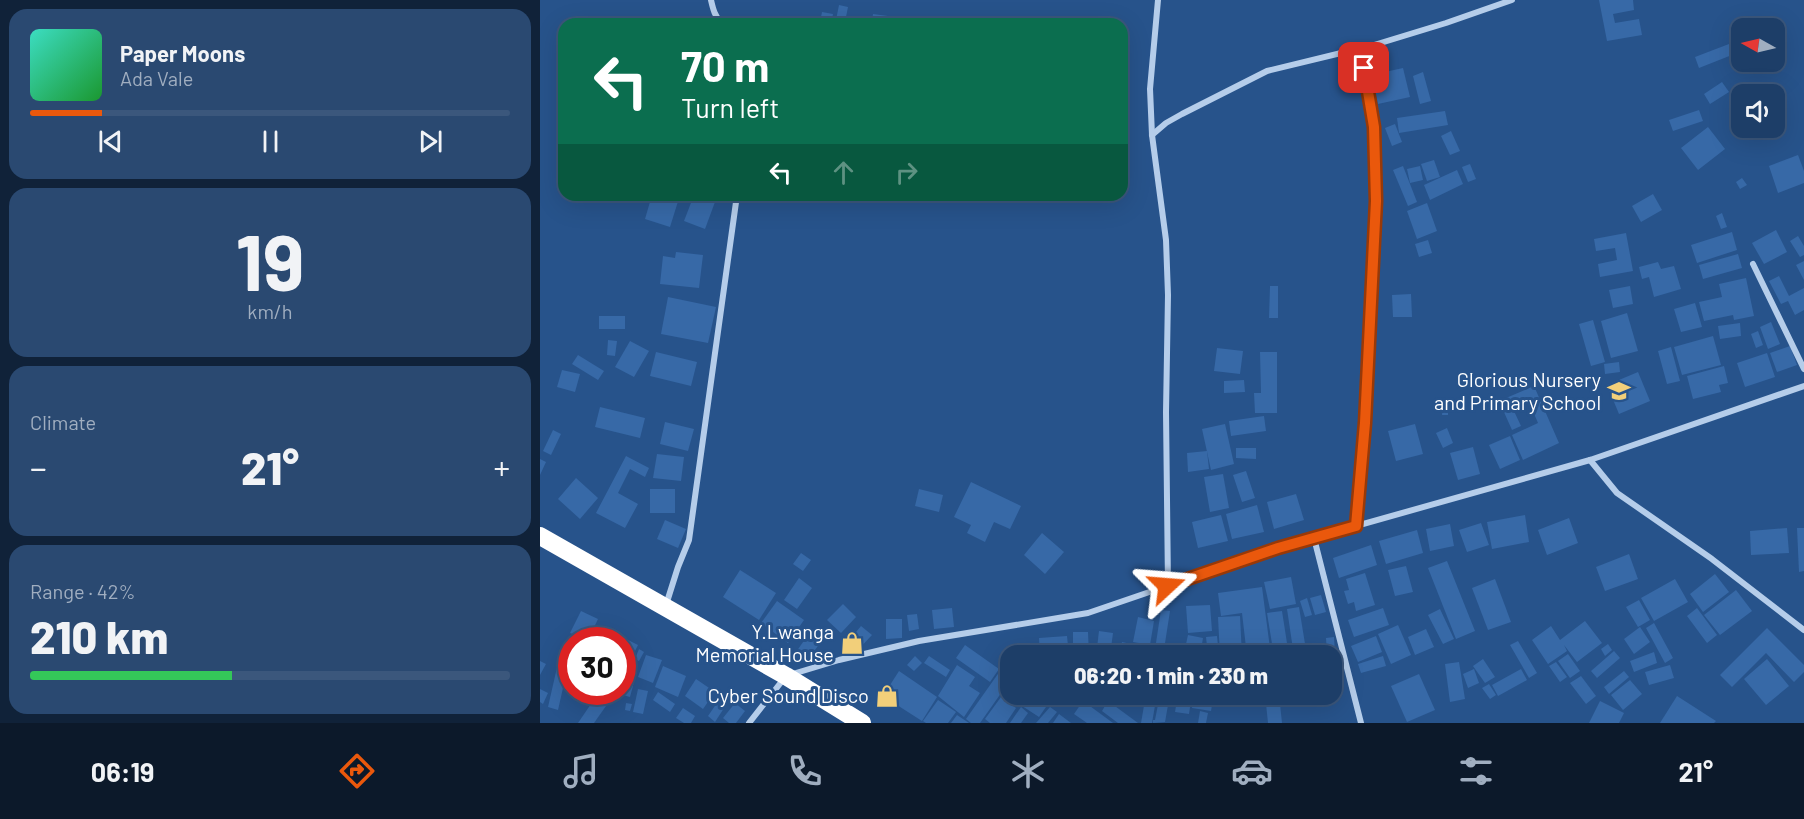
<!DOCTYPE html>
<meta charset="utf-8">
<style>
body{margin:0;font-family:Barlow,sans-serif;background:#2a4971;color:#f1f3f6;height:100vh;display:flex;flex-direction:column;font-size:22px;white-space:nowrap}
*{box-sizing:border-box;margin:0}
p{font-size:20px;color:#a0aec0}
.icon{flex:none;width:33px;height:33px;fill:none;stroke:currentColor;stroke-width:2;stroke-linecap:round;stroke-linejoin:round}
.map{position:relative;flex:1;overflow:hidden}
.panel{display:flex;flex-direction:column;gap:9px;padding:9px;background:#102239;width:540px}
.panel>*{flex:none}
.banner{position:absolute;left:18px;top:18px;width:570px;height:183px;border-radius:18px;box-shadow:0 6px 24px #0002,0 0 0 2px #3b577c;background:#0b6e4f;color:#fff;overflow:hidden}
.needle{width:39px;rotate:278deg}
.tools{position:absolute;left:1191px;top:18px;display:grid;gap:12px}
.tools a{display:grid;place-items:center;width:54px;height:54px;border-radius:12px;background:#1d3e68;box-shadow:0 6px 24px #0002,0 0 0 2px #3b577c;font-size:30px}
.speed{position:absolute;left:18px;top:627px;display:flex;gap:12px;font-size:30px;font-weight:700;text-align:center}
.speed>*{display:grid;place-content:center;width:78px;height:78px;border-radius:50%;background:#1d3e68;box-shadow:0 6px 24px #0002,0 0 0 2px #3b577c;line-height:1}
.speed .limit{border:9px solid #d22;background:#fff;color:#111}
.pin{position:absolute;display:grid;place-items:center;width:51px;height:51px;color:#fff;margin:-26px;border-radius:12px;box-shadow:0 3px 9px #0006}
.me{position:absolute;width:66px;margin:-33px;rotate:71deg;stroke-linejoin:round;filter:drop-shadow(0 0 4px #0008)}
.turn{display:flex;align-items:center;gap:21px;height:126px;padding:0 24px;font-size:27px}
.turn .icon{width:78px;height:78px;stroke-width:2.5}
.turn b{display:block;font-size:42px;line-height:51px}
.lanes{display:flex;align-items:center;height:57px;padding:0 24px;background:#0003;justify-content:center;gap:30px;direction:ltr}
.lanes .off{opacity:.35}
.big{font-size:45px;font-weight:800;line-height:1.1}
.panel .tile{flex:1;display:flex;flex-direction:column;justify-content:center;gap:9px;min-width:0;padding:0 21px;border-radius:18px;background:#2a4971}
.panel .dial{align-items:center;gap:0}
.dial b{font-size:78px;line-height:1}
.song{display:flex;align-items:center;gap:18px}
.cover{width:72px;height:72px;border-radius:9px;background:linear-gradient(135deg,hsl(170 70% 55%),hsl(130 70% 35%))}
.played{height:6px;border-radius:3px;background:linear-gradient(90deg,#ea580c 15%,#3b577c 15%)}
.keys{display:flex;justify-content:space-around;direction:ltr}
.heat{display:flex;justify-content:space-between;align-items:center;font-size:33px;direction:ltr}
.charge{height:9px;border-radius:4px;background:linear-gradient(90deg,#34c759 42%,#3b577c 0)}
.trip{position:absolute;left:460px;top:645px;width:342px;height:60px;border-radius:18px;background:#1d3e68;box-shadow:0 6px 24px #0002,0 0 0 2px #3b577c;font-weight:800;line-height:60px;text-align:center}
.dock{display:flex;height:96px;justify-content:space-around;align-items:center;background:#0c192a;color:#a0aec0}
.dock .icon{width:42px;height:42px}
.dock .selected{color:#ea580c}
.dock b{font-size:27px;color:#f1f3f6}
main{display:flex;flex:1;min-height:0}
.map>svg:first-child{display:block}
.building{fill:#3769a7}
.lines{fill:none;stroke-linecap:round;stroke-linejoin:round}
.street{stroke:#b5cdea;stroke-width:6}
.highway{stroke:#fff;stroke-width:18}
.route-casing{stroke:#983908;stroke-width:15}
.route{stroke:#ea580c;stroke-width:10}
.labels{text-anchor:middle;stroke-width:6;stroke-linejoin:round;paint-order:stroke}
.poi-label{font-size:20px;fill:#fff;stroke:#27538b;text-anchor:end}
</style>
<main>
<section class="panel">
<div class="tile">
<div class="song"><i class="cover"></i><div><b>Paper Moons</b><p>Ada Vale</p></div></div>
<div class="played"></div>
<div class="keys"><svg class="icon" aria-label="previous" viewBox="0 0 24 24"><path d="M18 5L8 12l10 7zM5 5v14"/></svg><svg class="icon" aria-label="pause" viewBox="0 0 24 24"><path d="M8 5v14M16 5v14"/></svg><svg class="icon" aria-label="next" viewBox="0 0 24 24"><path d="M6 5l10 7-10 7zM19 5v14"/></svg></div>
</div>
<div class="tile dial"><b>19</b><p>km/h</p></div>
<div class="tile"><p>Climate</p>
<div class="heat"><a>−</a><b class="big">21°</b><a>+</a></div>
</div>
<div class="tile"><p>Range · 42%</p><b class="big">210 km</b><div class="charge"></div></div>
</section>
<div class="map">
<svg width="1264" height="723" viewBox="0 0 1264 723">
<rect width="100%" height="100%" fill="#27538b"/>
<g class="building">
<polygon points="1059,0 1093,0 1094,10 1073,14 1075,23 1099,19 1102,35 1067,41"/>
<polygon points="299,5 308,7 305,22 296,20"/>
<polygon points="282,12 293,14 291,24 280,22"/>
<polygon points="333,14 348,16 348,23 332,21"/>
<polygon points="1202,39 1202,51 1159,68 1155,57"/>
<polygon points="863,68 870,97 838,104 831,75"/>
<polygon points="883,72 891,101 880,104 873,76"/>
<polygon points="1182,82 1189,92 1170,104 1164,94"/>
<polygon points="1159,110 1163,121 1133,131 1129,120"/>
<polygon points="905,111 908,125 859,133 857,118"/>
<polygon points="855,124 862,142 852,146 845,128"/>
<polygon points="1168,127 1185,149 1158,170 1141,148"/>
<polygon points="911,131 920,151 910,155 901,136"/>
<polygon points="1258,155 1264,171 1264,183 1238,193 1229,166"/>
<polygon points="894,160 900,177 887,181 881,164"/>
<polygon points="930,164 936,179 928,182 922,167"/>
<polygon points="863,166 877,202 868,206 853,170"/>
<polygon points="880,166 883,180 870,183 867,169"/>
<polygon points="917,170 923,184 890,200 884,185"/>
<polygon points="1202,178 1207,185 1200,189 1196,182"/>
<polygon points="1113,194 1122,210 1101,222 1092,206"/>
<polygon points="112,195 140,195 130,227 105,219"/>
<polygon points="154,195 175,202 165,229 144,221"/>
<polygon points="887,203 897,231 877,239 867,211"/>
<polygon points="1182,213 1187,227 1181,229 1176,216"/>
<polygon points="1236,230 1247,252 1224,264 1212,243"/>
<polygon points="1192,232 1197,250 1157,263 1151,245"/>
<polygon points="1086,233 1093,271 1060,277 1058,264 1077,260 1075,248 1056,251 1054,239"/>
<polygon points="1258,236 1264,246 1264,255 1260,257 1250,241"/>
<polygon points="888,240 892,253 879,257 875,244"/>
<polygon points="136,252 163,255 159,288 120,284 123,256 135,258"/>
<polygon points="1198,254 1202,268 1163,279 1159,265"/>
<polygon points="1264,261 1264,280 1256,265"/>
<polygon points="1118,262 1121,269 1134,266 1141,289 1114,297 1109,277 1102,279 1099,267"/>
<polygon points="1239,276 1249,296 1264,288 1264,310 1255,315 1248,301 1241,304 1229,281"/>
<polygon points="1206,278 1214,316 1194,320 1193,315 1164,321 1159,302 1182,297 1179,284"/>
<polygon points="730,286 738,286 738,318 729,318"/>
<polygon points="1090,286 1093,304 1073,308 1069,290"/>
<polygon points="871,294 872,317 853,317 852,295"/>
<polygon points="128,297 176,307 168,343 121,334"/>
<polygon points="1155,303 1162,327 1141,332 1134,309"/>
<polygon points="1087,313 1098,351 1071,358 1061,321"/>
<rect x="59" y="316" width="26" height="13"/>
<polygon points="1053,320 1065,362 1051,366 1039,324"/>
<polygon points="1231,322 1240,344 1228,349 1220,327"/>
<polygon points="1200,323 1201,336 1180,339 1178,326"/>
<polygon points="1218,331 1223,345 1216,348 1211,334"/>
<polygon points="1173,336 1181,365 1142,375 1134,347"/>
<polygon points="68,340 77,341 75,356 67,355"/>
<polygon points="90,341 109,351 94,377 75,367"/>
<polygon points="1250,346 1257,365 1237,372 1230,353"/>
<polygon points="1131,347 1140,381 1127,384 1118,351"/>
<polygon points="677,348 703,351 700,374 674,371"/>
<polygon points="116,352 157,362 151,386 110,376"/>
<polygon points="720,352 737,352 737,413 715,413 714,393 721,393"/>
<polygon points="1227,353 1235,377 1205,387 1197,363"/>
<polygon points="38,355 64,371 58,380 32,364"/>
<polygon points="1079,362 1080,372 1065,374 1064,364"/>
<polygon points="1184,366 1188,383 1179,385 1181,392 1153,399 1147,376"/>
<polygon points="22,370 40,374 35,392 17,387"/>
<polygon points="1098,372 1110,401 1079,414 1067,385"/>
<polygon points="704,380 705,392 684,393 684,381"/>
<polygon points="994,386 1019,443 983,460 972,435 998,423 989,402 973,409 981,426 972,430 959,401"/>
<polygon points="903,405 908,406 908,415 902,415"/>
<polygon points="60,407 105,418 100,438 55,427"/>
<polygon points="724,416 726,431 691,436 689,421"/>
<polygon points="125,422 154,429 148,451 120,444"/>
<polygon points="685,424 694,464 671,470 662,429"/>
<polygon points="875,424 883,454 856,461 848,431"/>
<polygon points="907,428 913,443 903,448 896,433"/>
<polygon points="13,430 21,434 11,455 3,451"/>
<polygon points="970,436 980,460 960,469 949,445"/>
<polygon points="933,447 940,474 918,480 910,453"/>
<polygon points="696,448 716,448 716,459 696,458"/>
<polygon points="667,451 669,469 648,472 647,453"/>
<polygon points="117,454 144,457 141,481 113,478"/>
<polygon points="86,456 109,468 105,477 90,469 78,493 98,504 85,528 56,513"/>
<polygon points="0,459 6,462 0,475"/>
<polygon points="706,471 715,498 702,502 693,475"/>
<polygon points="683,474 689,508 670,512 664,477"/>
<polygon points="36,478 58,498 40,519 18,499"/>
<polygon points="431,482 481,506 470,529 454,522 445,542 427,533 431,525 414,517"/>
<rect x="110" y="489" width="25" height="24"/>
<polygon points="379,489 403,495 399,512 375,506"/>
<polygon points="756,494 764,520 734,529 727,502"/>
<polygon points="717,505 724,532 692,539 686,514"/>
<polygon points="681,515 688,541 658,548 652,522"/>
<polygon points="985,515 989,542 952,549 947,522"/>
<polygon points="1029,518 1038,543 1007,555 998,530"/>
<polygon points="125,520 146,529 138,548 117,539"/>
<polygon points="941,523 949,545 927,552 919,530"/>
<polygon points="910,524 914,546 890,551 886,529"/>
<polygon points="1247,528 1249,553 1211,555 1210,531"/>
<polygon points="1257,528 1264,528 1264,571 1259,572"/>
<polygon points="877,530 883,553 846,564 839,541"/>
<polygon points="502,533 524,552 505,574 484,555"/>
<polygon points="831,545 837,565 799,578 793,558"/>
<polygon points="261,553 271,560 263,571 253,564"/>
<polygon points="1089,554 1098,579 1065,591 1056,567"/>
<polygon points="907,561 935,631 916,639 888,568"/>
<polygon points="866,566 873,592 855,596 848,570"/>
<polygon points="200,570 236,593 219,620 183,597"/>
<polygon points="825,573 835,605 816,611 814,602 808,604 804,591 809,590 806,579"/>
<polygon points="1175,574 1189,592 1163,612 1150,594"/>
<polygon points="751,577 756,604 730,609 724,582"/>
<polygon points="259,578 272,588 257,609 244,600"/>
<polygon points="955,579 971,622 948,630 932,588"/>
<polygon points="1135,579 1148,602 1114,621 1101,598"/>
<polygon points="722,587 731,656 707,656 702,613 681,616 678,593"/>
<polygon points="1196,590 1212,611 1180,635 1164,615"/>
<polygon points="781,595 786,612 775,615 770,598"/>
<polygon points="767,598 772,615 765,617 760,601"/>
<polygon points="1099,600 1110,620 1098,627 1086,607"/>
<polygon points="237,601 264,620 248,643 221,623"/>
<polygon points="303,604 316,617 301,633 287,620"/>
<polygon points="670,605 672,631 648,633 646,606"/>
<polygon points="759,607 767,656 754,656 747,609"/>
<polygon points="412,608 414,627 394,629 392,610"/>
<polygon points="843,608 849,625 814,637 808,620"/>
<polygon points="1157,608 1177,635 1167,643 1147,616"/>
<polygon points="900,609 914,639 903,644 888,615"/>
<polygon points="621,610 630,611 623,656 614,656"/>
<polygon points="41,611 58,619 48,640 30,633"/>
<polygon points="742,611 749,656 734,656 727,613"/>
<polygon points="377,614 379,629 369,631 367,615"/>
<polygon points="700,616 702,656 680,656 678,617"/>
<polygon points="598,617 614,621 610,645 593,642"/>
<polygon points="346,619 362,619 362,638 346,639"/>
<polygon points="1045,621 1062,643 1037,662 1024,645 1027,651 1008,664 992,640 1011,626 1020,640"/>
<polygon points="1114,623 1133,658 1125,663 1106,628"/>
<polygon points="858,625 871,655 851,664 838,634"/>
<polygon points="321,626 332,635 317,651 307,643"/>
<polygon points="1100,627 1110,642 1094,654 1084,639"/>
<polygon points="63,628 75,635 72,640 56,640"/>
<polygon points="1227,628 1264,665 1264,672 1254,682 1226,653 1192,687 1180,675"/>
<polygon points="886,629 894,647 875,655 868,637"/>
<polygon points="559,631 573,633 570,656 556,656"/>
<polygon points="270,632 282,640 266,663 254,655"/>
<polygon points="533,632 548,632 549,656 533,656"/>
<polygon points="648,635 663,638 660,656 644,653"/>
<polygon points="527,636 529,656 500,656 499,638"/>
<polygon points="677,636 679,655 668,655 666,637"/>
<polygon points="836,636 842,652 818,662 811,646"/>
<polygon points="794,637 795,654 787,654 786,638"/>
<polygon points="86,639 98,645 92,657 82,652 82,647"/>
<polygon points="978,641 997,673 989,678 970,645"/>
<polygon points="582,642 600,646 598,656 579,656"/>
<polygon points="1068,644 1072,650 1065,656 1061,649"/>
<polygon points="425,645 459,669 450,682 416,658"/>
<polygon points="99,649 104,652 99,661 95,659"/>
<polygon points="1074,651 1080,658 1057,678 1051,671"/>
<polygon points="1114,652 1117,663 1094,672 1090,661"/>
<polygon points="1028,654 1040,671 1030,678 1018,661"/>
<polygon points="106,655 122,660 113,683 98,677"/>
<polygon points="375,656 382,663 374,671 367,665"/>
<polygon points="389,656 410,670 406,677 384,663"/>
<polygon points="843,656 846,666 821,673 818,664"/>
<polygon points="943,659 955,677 945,683 933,666"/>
<polygon points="1227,659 1249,686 1226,705 1204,679"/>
<polygon points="0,661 6,664 0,675"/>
<polygon points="87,662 97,664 95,673 86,671"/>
<polygon points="919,662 925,699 910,702 905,664"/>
<polygon points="1016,662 1027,677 1020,682 1009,666"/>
<polygon points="18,663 28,666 18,710 8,707"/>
<polygon points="417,665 435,677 429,686 440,693 424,717 398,696"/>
<polygon points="1130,665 1134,678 1109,685 1105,672"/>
<polygon points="123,666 146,676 138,697 115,687"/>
<polygon points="934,669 939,683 928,688 923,674"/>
<polygon points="981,669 987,680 958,696 952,685"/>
<polygon points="359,671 397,697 382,721 343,696"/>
<polygon points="460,671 471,679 440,723 431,723 426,719"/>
<polygon points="1084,671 1089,677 1069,694 1064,687"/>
<polygon points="879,674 895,710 867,722 851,686"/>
<polygon points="1041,676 1056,696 1046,704 1030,683"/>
<polygon points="82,679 94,682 90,697 72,692 82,692"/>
<polygon points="156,679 175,692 163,709 145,696"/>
<polygon points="792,680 795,680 797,702 769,705 768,694 792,694"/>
<polygon points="1090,680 1102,694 1083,710 1071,695"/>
<polygon points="471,684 471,694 487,694 506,707 499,717 464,694"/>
<polygon points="949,684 956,695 950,699 942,688"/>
<polygon points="0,689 8,693 3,704 0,702"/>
<polygon points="98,689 108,691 103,714 93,712"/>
<polygon points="118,692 135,704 130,712 113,700"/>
<rect x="534" y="694" width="15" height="7"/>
<polygon points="552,694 566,694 565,702 551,700"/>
<polygon points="592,694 605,694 603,705 591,702"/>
<polygon points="606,694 617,694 612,723 601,723"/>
<polygon points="620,694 630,694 625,722 613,723 613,720 615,720"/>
<polygon points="638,694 652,694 649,714 635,712"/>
<polygon points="654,694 674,694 671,711 652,708"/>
<polygon points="725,694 739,694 742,723 728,723"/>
<polygon points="1137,696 1176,721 1174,723 1120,723"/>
<polygon points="461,697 476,708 466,723 450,723 445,719"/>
<polygon points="55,698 66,706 54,723 38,723"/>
<polygon points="179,700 186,705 175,722 168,716"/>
<polygon points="398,700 416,712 408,723 386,723 383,721"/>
<polygon points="543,701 573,723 547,723 534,714"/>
<polygon points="568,701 598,723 578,723 562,711"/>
<polygon points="1060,701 1084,713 1079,723 1049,723"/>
<polygon points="86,703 92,704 90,711 85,710"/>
<polygon points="195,703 205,711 196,723 189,723 183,718"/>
<polygon points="481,707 488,713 481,723 470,723"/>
<polygon points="510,707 517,712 508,723 496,723"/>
<polygon points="143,708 155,716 151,723 144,723 136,718"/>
<polygon points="660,711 668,713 666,723 658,723"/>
<polygon points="519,714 531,723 513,723"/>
<polygon points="417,715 429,723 411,723"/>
</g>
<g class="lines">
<g class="street">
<path d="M171 0C173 9 175 17 182 24"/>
<polyline points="618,0 610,89 612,135 626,240 628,295 626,412 628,586"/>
<polyline points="612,135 626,123 642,114 727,71 834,45 906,23 972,0"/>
<polyline points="1213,264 1264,369"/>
<polyline points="1050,460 1077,493 1172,559 1264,630"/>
<polyline points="816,526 825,423 836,201 834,127 820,48"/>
<polyline points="774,538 821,723"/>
<polyline points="126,605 138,567 149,540 197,195"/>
<polyline points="209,723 246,676 299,660 379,641 548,613 738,548 1050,460 1264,386"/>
</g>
<polyline class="highway" points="0,536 246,676 322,723"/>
</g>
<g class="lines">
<g class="route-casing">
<polyline id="route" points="627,586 738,548 816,526 825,423 836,201 834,127 824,68"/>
</g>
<use href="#route" class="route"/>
</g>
<defs>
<g id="school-bare" transform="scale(1.8)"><path d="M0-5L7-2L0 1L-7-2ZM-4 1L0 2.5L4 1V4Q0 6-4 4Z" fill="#f2cf7a" stroke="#27538b" stroke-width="2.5" paint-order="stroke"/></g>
<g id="shop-bare" transform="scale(1.8)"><path d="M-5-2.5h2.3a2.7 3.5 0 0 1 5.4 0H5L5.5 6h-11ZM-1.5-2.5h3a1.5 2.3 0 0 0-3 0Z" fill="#f2cf7a" stroke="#27538b" stroke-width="2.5" paint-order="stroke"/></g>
</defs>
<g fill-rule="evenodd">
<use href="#school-bare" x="1079" y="391"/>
<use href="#shop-bare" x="312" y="643"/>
<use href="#shop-bare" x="347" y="696"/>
</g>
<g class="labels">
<g class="poi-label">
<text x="1061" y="387">Glorious Nursery<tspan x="1061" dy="23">and Primary School</tspan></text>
<text x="294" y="639">Y.Lwanga<tspan x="294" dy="23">Memorial House</tspan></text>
<text x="329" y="703">Cyber Sound Disco</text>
</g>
</g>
</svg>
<div class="tools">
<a><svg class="needle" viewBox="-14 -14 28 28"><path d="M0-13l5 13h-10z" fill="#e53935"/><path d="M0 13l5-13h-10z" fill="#a0aec0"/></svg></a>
<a><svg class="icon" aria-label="sound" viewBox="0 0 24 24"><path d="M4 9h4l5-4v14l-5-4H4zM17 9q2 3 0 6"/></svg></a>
</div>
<div class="speed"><div class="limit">30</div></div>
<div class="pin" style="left:824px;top:68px;background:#d93025"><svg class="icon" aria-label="arrive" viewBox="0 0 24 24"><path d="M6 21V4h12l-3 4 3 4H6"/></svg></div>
<svg class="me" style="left:627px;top:586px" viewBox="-20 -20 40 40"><path d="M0-17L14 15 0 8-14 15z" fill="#ea580c" stroke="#fff" stroke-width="4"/></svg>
<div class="trip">06:20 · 1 min · 230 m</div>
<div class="banner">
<div class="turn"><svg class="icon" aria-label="left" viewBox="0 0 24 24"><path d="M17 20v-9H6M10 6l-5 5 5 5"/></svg><div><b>70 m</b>Turn left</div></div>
<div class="lanes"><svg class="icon" aria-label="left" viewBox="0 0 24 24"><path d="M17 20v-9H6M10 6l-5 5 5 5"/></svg><svg class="icon off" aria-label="ahead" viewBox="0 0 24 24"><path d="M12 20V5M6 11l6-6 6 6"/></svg><svg class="icon off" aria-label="right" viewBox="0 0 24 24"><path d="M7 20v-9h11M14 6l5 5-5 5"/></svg></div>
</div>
</div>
</main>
<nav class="dock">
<b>06:19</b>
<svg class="icon selected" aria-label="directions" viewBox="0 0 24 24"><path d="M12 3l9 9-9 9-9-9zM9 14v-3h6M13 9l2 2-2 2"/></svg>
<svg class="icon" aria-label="music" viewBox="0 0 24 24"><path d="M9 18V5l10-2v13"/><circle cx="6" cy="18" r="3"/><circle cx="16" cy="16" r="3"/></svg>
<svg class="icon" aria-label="phone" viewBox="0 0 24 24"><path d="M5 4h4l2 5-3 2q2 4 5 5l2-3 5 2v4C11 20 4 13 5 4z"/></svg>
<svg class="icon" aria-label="climate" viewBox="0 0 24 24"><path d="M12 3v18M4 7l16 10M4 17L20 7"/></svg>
<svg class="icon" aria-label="car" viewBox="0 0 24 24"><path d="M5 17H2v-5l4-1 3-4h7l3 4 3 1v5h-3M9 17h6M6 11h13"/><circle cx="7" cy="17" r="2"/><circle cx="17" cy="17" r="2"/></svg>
<svg class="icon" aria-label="filters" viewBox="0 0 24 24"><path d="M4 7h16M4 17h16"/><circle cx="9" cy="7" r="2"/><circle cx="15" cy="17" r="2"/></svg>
<b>21°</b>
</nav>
